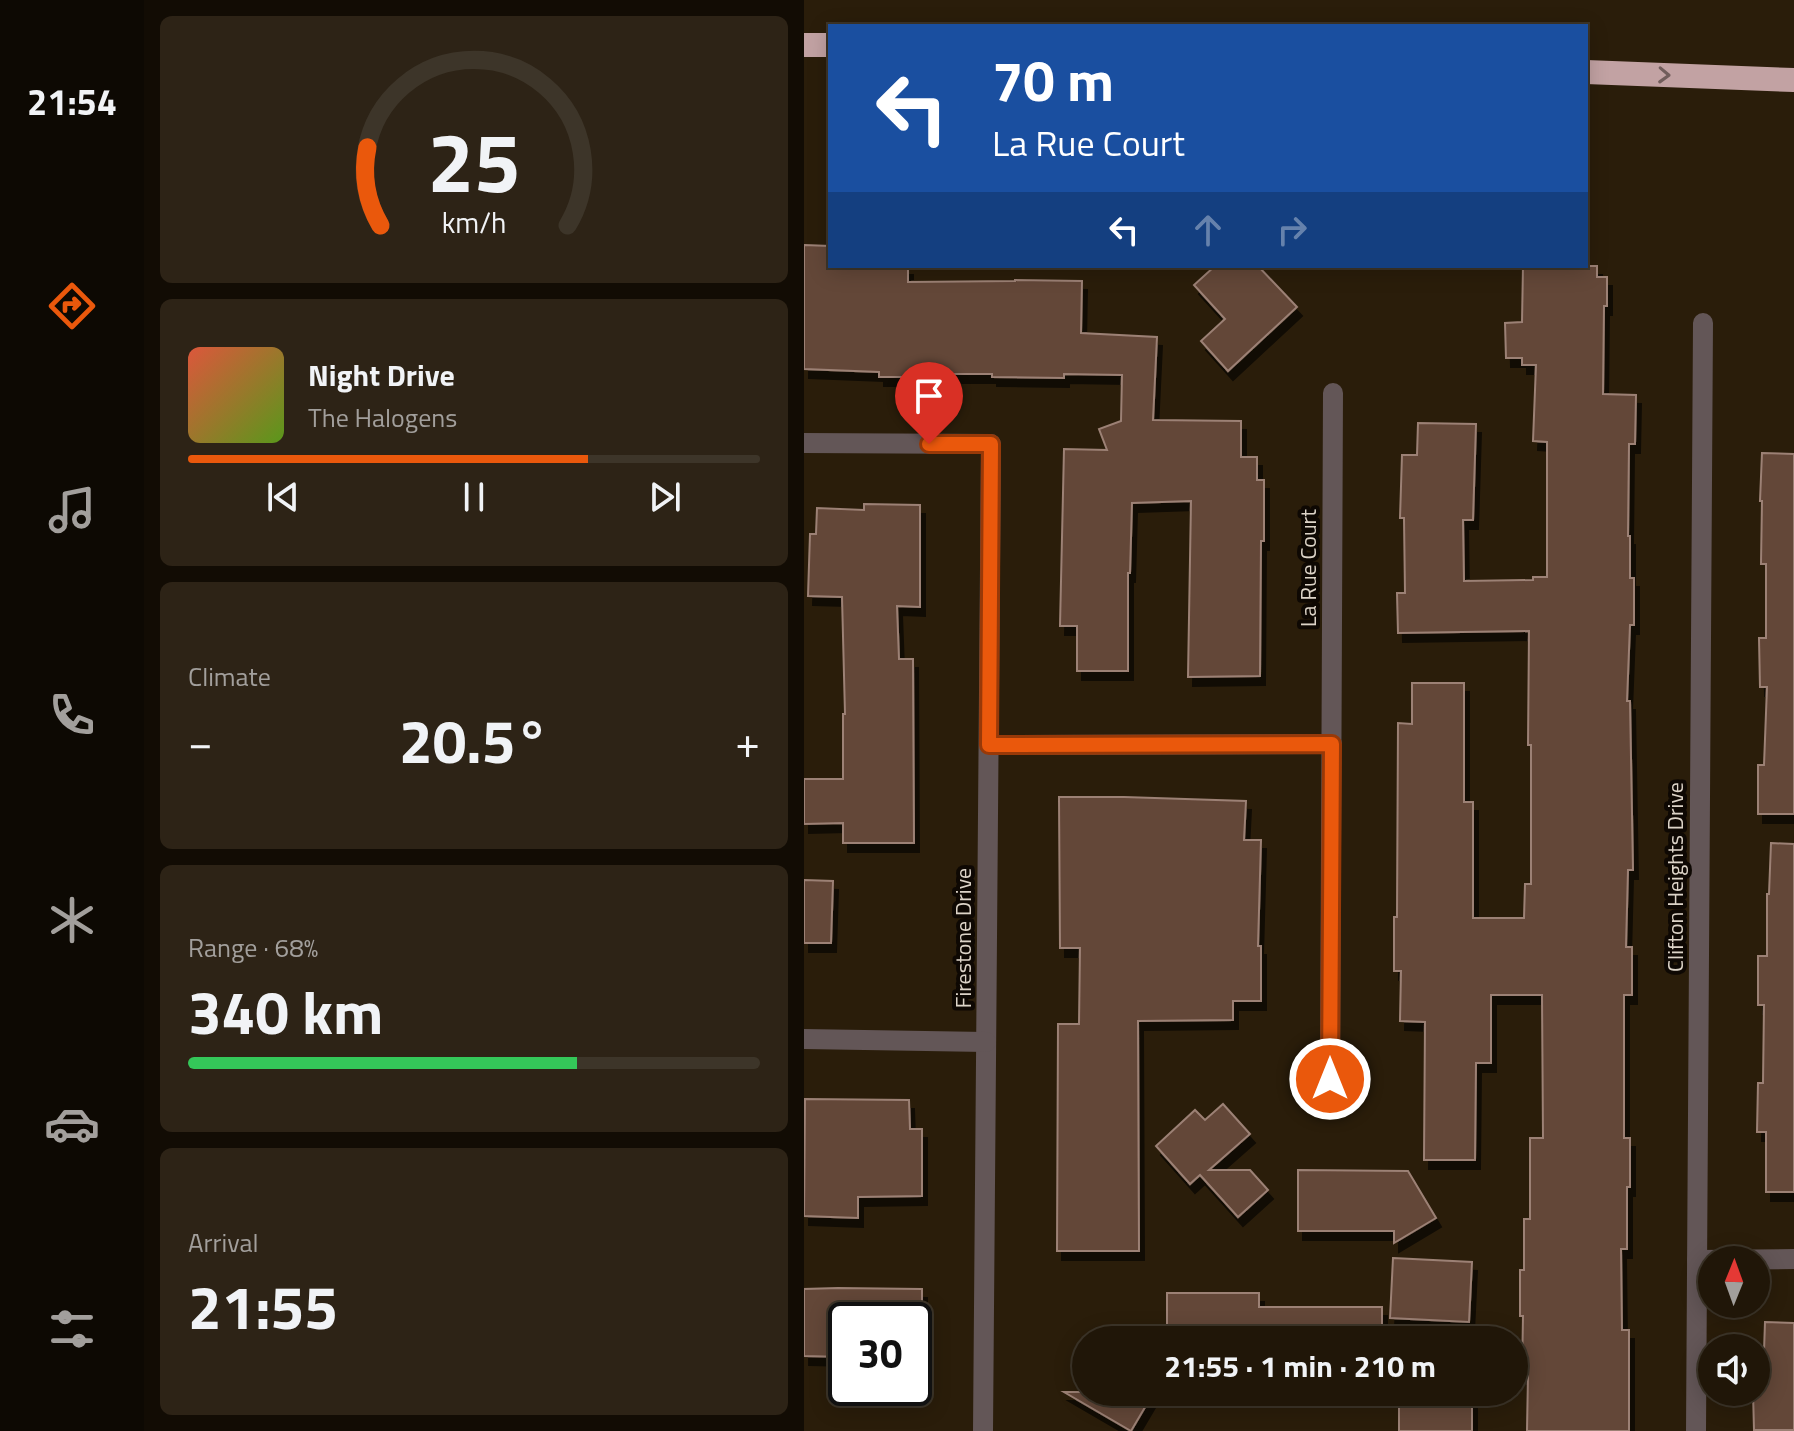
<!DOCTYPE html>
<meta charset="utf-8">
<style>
body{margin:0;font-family:"Titillium Web",sans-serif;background:#2d2316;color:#f1f3f6;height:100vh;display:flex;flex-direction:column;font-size:30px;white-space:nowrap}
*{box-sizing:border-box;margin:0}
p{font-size:26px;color:#a29f9c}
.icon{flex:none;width:44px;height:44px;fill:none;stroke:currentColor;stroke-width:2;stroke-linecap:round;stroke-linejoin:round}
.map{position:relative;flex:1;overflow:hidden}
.panel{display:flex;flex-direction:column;gap:16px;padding:16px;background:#120c04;width:660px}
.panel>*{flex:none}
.top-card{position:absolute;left:24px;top:24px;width:760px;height:244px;border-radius:0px;box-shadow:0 4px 20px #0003,0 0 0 2px #3d3529;background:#1a4fa0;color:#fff;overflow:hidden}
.needle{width:52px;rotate:1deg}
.tools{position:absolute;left:894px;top:1246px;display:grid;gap:16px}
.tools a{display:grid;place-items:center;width:72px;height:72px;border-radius:50%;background:#201608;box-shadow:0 4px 20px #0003,0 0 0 2px #3d3529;font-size:40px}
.speed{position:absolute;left:24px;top:1302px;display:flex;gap:16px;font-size:40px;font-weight:700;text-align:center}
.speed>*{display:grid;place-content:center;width:104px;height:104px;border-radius:50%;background:#201608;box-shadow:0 4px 20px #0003,0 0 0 2px #3d3529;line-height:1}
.speed .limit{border:4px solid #111;border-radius:12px;background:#fff;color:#111}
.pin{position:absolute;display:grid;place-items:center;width:68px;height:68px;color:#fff;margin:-82px -34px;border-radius:50% 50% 50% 0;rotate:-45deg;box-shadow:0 0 8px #0007}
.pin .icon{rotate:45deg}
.me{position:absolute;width:88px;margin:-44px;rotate:0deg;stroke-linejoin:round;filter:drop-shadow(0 0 6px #0008)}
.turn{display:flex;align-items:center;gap:28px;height:168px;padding:0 32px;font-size:36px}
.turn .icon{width:104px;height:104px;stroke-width:2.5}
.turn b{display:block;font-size:56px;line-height:68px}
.lanes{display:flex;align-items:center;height:76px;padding:0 32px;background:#0003;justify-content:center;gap:40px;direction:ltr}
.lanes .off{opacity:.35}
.big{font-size:60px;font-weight:700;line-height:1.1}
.panel .card{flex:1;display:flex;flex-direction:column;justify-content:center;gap:12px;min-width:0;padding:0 28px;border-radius:12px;background:#2d2316}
.panel .dial{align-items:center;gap:0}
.dial svg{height:208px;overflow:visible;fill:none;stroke:#3d3529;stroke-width:7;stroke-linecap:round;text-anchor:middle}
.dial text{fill:#f1f3f6;stroke:none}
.song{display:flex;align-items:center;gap:24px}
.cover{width:96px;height:96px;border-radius:12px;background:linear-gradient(135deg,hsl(10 70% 55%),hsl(90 70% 35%))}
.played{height:8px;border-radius:4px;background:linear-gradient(90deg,#ea580c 70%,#3d3529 70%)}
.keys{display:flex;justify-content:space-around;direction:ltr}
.heat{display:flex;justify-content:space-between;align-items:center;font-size:44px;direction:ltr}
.charge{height:12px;border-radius:6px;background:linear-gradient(90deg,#34c759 68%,#3d3529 0)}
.trip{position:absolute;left:268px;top:1326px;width:456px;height:80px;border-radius:40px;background:#201608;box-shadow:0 4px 20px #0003,0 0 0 2px #3d3529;font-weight:700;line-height:80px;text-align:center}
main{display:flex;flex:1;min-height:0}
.dock{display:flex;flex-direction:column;width:144px;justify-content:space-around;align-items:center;background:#0d0903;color:#a29f9c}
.dock .icon{width:56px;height:56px}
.dock .active{color:#ea580c}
.dock b{font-size:36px;color:#f1f3f6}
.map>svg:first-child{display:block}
.building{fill:#634638;stroke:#9c8175;stroke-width:2;filter:url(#shadow)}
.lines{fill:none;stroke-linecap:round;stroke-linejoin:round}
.minor{stroke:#635657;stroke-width:20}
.highway{stroke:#c2a2a3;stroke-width:24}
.oneway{stroke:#715d5b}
.route-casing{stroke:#983908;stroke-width:20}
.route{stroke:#ea580c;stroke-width:14}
.labels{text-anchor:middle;stroke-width:8;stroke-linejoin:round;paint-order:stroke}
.street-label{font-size:22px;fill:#ddd4c8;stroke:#0e0803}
</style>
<main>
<nav class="dock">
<b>21:54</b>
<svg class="icon active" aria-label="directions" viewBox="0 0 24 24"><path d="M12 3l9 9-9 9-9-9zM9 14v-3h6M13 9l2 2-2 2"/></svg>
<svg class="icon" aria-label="music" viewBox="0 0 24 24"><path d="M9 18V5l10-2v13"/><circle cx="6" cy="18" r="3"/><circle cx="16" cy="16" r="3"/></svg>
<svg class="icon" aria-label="phone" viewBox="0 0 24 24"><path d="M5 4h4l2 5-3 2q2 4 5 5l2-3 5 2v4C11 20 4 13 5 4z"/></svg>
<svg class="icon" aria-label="climate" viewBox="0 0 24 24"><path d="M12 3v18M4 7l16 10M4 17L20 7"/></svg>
<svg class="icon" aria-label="car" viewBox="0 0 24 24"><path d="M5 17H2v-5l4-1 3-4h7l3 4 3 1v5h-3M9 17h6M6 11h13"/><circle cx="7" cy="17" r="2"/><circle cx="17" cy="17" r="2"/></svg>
<svg class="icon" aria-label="filters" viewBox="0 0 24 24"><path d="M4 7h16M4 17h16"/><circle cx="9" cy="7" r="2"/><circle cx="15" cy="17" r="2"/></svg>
</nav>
<section class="panel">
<div class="card dial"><svg viewBox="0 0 100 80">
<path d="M14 69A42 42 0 1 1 86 69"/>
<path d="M14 69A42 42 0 0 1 9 39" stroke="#ea580c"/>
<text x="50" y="56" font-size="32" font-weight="700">25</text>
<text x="50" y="72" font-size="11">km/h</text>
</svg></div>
<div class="card">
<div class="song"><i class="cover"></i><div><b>Night Drive</b><p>The Halogens</p></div></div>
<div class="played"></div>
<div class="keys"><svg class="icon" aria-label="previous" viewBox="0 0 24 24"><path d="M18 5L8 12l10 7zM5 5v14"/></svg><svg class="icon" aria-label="pause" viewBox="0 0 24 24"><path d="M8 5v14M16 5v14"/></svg><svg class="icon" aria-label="next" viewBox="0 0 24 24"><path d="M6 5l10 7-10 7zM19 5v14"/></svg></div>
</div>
<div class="card"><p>Climate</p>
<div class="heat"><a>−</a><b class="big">20.5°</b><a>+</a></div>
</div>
<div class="card"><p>Range · 68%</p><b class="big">340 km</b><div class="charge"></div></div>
<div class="card"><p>Arrival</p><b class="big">21:55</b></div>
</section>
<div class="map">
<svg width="990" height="1431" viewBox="0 0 990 1431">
<defs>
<filter id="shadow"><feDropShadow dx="5" dy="9" stdDeviation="0" flood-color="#0009"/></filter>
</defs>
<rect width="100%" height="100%" fill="#2a1d0a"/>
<g class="building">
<polygon points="0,245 26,246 26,266 104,266 104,282 211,281 211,280 278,281 277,333 353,337 349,420 437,421 437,457 453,457 453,480 460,480 460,541 457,541 456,676 384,677 387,501 328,503 326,573 324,573 324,671 273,671 273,626 256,626 260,449 303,450 295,429 317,421 318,375 260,374 260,378 188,377 188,374 103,374 103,377 75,377 75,372 0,369"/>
<polygon points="411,266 454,266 493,307 424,371 397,341 421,319 390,285"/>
<polygon points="719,266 793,266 793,277 803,277 803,306 800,306 799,394 832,395 831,444 825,444 824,536 826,536 826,578 830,578 830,625 826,625 823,701 826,701 829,870 824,870 822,947 828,947 828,995 820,995 820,1138 826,1138 826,1187 823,1187 823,1249 817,1249 818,1330 825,1330 825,1431 723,1431 724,1375 718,1375 719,1316 716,1316 716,1270 720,1270 720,1219 726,1219 726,1138 739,1138 738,995 687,995 687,1063 672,1063 671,1160 620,1160 621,1022 596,1021 597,971 590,971 590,917 593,917 594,723 608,724 608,683 660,683 660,802 669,802 669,918 720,918 721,884 727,884 727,745 724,745 725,631 594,633 593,593 601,593 600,518 596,518 598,455 613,455 614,423 672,424 669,520 659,520 660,581 729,580 729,577 743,577 743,442 729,441 732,365 718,365 718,358 702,358 701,323 718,322"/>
<polygon points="958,453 990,454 990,814 954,814 954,765 960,765 963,687 956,687 955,638 962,638 962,564 957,564 958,501 956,501"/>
<polygon points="60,504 116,505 116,607 93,606 95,659 109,659 110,843 39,843 39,823 0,824 0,779 39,779 39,714 41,714 38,597 4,596 6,534 12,534 13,508 60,510"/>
<polygon points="255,797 320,797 442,801 440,840 457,840 454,946 457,946 457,1001 429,1001 429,1020 334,1021 335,1251 253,1251 254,1024 275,1024 276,948 256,948"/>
<polygon points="967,843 990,844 990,1192 962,1192 962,1132 953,1132 954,1083 959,1083 960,1005 954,1005 954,956 963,956 963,894 965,894"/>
<polygon points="0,880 29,881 27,943 0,943"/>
<polygon points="1,1099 105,1100 106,1129 118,1129 118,1196 54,1197 54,1218 0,1216"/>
<polygon points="419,1104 446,1134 405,1170 446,1170 464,1190 434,1217 396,1175 386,1184 352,1146 391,1110 401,1120"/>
<polygon points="494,1170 604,1171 632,1218 590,1243 590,1231 494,1231"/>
<polygon points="589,1258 668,1262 665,1322 586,1318"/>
<polygon points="34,1288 118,1289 118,1320 42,1320 42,1357 0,1356 0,1289"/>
<polygon points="363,1293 455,1293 455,1307 578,1307 578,1340 363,1340"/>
<polygon points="961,1322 990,1323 990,1430 950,1430 949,1392 952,1392 952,1381 959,1381"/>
<polygon points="260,1392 350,1392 327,1431"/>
<rect x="595" y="1394" width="73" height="37"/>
</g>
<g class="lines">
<g class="minor">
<polyline points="0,443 187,444 179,1431"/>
<polyline points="185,745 528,744"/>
<polyline points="0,1039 182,1042"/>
<polyline points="526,1079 529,393"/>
<polyline points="893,1260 990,1259"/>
<polyline points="892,1431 899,323"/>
</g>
<g class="highway">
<polyline points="0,45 26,45"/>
<polyline points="782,72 990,80"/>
</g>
</g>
<defs><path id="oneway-chevron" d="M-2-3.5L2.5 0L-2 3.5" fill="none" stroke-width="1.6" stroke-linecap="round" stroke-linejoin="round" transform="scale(2)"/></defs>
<use class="oneway" href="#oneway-chevron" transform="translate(860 75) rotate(2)"/>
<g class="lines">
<g class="route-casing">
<polyline id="route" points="125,444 187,444 185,745 528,744 526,1079"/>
</g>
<use href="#route" class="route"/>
</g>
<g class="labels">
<g class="street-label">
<text transform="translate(504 568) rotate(-90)" y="8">La Rue Court</text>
<text transform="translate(871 877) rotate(-90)" y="8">Clifton Heights Drive</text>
<text transform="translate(159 938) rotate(-90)" y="8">Firestone Drive</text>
</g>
</g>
</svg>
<div class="tools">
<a><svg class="needle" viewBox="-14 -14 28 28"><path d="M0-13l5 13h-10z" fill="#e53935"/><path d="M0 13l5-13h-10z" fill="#a29f9c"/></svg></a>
<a><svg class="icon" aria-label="sound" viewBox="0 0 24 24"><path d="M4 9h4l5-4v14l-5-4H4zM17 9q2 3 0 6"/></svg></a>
</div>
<div class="speed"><div class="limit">30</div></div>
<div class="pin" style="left:125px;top:444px;background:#d93025"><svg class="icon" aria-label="arrive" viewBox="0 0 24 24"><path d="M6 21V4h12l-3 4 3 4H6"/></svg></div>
<svg class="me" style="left:526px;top:1079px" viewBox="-20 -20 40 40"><circle r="17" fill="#ea580c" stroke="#fff" stroke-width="3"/><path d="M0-11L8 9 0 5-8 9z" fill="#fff"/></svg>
<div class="trip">21:55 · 1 min · 210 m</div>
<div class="top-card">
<div class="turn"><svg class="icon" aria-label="left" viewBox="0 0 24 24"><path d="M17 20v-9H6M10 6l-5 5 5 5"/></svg><div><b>70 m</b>La Rue Court</div></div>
<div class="lanes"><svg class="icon" aria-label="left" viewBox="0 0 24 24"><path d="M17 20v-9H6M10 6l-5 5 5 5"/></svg><svg class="icon off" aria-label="ahead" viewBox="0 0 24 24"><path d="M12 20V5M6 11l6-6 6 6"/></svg><svg class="icon off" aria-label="right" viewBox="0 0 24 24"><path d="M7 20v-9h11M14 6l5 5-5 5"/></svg></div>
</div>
</div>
</main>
